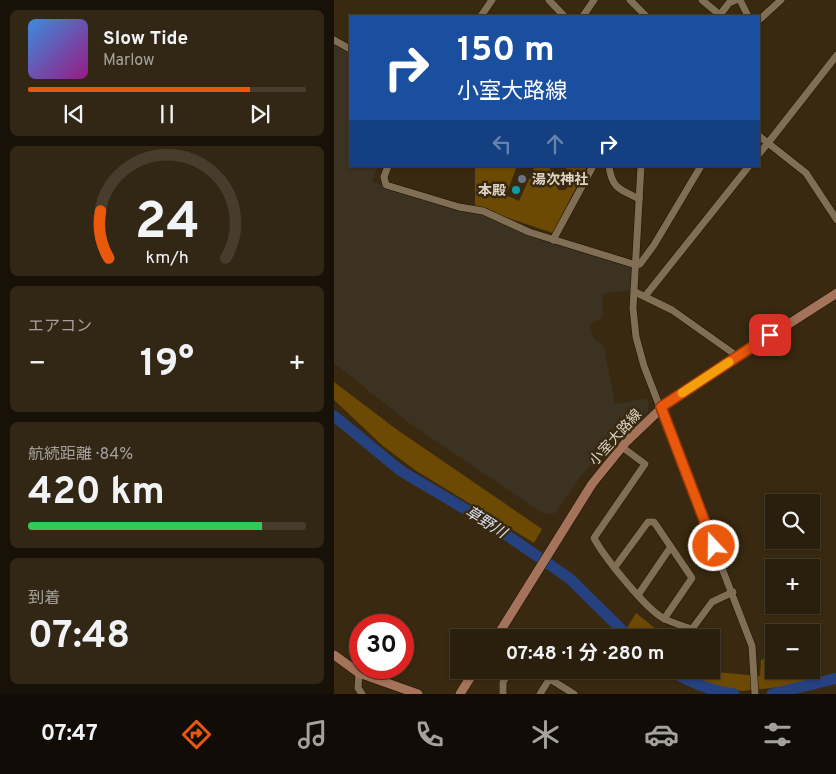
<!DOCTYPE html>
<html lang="ja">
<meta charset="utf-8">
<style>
body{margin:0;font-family:Overpass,"Noto Sans JP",sans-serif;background:#322715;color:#f1f3f6;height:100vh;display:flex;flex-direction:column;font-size:19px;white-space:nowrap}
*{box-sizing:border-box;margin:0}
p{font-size:16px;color:#a5a29d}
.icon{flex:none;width:28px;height:28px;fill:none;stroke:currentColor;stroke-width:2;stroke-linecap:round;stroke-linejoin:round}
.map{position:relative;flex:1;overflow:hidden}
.side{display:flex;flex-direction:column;gap:10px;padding:10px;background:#171107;width:334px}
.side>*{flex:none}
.banner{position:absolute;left:15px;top:15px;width:411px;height:152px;border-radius:0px;box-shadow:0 1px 4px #0004,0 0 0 1px #463d2d;background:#1a4fa0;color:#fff;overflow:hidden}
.fabs{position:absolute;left:431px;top:494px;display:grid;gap:10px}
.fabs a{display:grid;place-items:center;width:55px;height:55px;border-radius:0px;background:#2a1f0c;box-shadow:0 1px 4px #0004,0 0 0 1px #463d2d;font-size:25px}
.speed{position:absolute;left:15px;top:614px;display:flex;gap:10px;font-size:25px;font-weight:700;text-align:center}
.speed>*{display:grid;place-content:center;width:65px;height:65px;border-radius:50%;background:#2a1f0c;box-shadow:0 1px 4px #0004,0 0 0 1px #463d2d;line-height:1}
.speed .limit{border:8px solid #d22;background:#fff;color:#111}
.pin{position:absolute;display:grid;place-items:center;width:42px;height:42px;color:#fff;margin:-21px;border-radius:10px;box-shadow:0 2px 8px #0006}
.me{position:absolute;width:55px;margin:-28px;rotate:339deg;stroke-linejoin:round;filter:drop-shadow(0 0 4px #0008)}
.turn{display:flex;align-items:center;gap:18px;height:105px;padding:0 25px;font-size:22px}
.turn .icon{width:65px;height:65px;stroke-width:2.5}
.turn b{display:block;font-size:35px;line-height:42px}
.lanes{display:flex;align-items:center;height:48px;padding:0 25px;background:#0003;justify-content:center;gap:25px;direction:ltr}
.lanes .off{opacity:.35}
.big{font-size:38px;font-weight:700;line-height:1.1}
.side .tile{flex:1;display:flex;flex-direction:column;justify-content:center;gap:8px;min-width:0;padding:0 18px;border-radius:8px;background:#322715}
.side .dial{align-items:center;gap:0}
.dial svg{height:130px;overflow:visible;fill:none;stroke:#463d2d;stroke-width:7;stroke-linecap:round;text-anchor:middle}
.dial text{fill:#f1f3f6;stroke:none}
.song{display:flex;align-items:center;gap:15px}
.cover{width:60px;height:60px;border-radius:8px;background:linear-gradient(135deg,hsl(210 70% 55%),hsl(310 70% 35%))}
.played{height:5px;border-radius:2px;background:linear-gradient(90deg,#ea580c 80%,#463d2d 80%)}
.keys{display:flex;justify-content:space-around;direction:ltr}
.heat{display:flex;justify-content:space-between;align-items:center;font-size:28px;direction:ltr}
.charge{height:8px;border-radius:4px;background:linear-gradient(90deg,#34c759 84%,#463d2d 0)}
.trip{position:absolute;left:116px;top:629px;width:270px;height:50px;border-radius:0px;background:#2a1f0c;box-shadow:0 1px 4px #0004,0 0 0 1px #463d2d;font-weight:700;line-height:50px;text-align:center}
.tabs{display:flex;height:80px;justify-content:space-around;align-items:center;background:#110c05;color:#a5a29d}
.tabs .icon{width:35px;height:35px}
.tabs .current{color:#ea580c}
.tabs b{font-size:22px;color:#f1f3f6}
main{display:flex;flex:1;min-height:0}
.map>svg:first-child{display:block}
.industrial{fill:#3c3222}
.forest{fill:#6c4a03}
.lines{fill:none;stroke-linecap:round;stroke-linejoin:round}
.river{stroke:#264180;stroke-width:11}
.minor-casing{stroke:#1f1100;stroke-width:8}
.major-casing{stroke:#1f1100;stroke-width:10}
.minor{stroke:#806f55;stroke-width:7}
.major{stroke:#a5735a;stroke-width:9}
.route-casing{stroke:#983908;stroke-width:12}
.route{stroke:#ea580c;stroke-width:9}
.slow{stroke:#f59e0b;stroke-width:9}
.worship-dot{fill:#6b7280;stroke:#382910;stroke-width:2}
.culture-dot{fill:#0f9aa8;stroke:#382910;stroke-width:2}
.labels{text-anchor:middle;stroke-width:5;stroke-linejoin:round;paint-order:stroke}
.poi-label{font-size:14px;font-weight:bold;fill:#ded5c6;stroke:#382910;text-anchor:start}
.street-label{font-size:14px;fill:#ded5c6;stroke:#382910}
.water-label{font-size:15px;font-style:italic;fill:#d7e0f3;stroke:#382910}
</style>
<main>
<section class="side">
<div class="tile">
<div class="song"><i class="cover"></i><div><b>Slow Tide</b><p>Marlow</p></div></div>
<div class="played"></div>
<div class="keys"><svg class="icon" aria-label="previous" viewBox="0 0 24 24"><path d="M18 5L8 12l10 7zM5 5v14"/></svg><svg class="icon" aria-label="pause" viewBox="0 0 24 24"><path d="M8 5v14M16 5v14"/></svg><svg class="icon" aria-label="next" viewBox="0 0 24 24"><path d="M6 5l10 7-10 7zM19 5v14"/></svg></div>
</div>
<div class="tile dial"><svg viewBox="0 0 100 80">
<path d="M14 69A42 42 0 1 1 86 69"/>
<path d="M14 69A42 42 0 0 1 9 40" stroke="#ea580c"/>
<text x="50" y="56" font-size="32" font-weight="700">24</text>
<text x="50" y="72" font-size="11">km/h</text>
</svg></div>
<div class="tile"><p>エアコン</p>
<div class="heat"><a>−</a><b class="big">19°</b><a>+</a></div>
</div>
<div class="tile"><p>航続距離 · 84%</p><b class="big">420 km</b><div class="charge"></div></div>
<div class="tile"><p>到着</p><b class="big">07:48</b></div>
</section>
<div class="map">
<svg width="503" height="694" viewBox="0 0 503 694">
<rect width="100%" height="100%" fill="#382910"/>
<polygon class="industrial" points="0,43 16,53 16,166 44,166 38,182 127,210 147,213 216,243 297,267 296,291 275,292 269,295 269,316 256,326 260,339 270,346 281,404 314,398 314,412 286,435 247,476 221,513 210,514 75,423 0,363"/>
<g class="forest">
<polygon points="141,166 183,166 172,195 185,201 201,166 215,167 220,175 224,190 231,190 237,184 237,174 230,166 253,166 219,233 141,207"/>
<polygon points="0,382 62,429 208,529 200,543 81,470 49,446 0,400"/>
<polygon points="302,613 327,633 336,637 299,637 291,631"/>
<polygon points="378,654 383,656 381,672 426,676 427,660 440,656 440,670 470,670 474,684 408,691 368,684 343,670 378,670"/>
</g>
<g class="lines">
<g class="river">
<polyline points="0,416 67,471 158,525 235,578 296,638"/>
<path d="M336 670C357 683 376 691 400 694"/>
<polyline points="438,694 503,678"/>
</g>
<g class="minor-casing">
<g id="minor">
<polyline points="215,0 230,16"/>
<polyline points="296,0 312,16"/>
<polyline points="368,0 386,15"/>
<polyline points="406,0 414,16"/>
<polyline points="147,16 158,0"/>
<polyline points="249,16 260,0"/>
<polyline points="385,16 395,3 402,0"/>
<polyline points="425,20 447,0"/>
<polyline points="0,40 16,49"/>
<polyline points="425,136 434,143 503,55"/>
<polyline points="425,154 434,143 472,173 503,220"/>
<polyline points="54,166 50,177 52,185 125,207 149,211 195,232 302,265 306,264 320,245 367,166"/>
<path d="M275 166C278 189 286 189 305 199"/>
<polyline points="307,166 299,308 302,337 310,366 418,646 421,694"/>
<polyline points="219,240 259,166"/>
<polyline points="301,292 338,310 403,356"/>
<polyline points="312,295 415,166"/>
<path d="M288 447 311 464 260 538C270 557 311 608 329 618 338 623 349 626 358 629L378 602 399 592"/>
<polyline points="281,567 314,522 320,522 358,578 330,619"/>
<polyline points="304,595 336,548"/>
<polyline points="25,673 24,688 28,694"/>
<polyline points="216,679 240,694"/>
<polyline points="169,694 169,682 177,670"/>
<polyline points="206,694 221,670"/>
</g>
</g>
<g class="major-casing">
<g id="major">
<polyline points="162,638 258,484 292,442 335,401 503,293"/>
<polyline points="0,655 25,673 84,694"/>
<polyline points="126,694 141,670"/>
</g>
</g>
<use href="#minor" class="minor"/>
<use href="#major" class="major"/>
</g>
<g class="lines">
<g class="route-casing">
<polyline id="route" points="380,546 327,407 436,335"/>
</g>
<use href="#route" class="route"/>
<polyline class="slow" points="348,393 395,362"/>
</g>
<circle class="worship-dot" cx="188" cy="179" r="5"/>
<circle class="culture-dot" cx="182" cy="190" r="5"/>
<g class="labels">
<g class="poi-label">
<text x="198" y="184">湯次神社</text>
<text x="172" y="195" text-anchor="end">本殿</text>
</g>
<g class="street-label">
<text transform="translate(281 437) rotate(-48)" y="5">小室大路線</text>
</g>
<g class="water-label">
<text transform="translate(152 522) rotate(32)" y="5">草野川</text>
</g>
</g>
</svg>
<div class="fabs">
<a><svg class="icon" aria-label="search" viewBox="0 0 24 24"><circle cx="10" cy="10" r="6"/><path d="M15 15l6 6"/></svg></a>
<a>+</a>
<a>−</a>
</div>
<div class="speed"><div class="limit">30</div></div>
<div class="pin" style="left:436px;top:335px;background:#d93025"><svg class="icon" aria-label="arrive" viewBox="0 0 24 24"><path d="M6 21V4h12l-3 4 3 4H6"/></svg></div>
<svg class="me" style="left:380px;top:546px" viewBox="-20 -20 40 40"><circle r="17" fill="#ea580c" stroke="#fff" stroke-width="3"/><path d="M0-11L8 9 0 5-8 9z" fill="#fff"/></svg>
<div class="trip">07:48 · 1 分 · 280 m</div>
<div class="banner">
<div class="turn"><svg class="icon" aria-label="right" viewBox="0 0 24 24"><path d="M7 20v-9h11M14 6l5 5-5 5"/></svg><div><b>150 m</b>小室大路線</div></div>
<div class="lanes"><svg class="icon off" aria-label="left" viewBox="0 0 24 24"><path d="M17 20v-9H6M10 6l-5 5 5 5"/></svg><svg class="icon off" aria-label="ahead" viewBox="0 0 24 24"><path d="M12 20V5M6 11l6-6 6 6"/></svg><svg class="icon" aria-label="right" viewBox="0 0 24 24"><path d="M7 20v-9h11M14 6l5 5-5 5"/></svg></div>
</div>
</div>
</main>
<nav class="tabs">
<b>07:47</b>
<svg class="icon current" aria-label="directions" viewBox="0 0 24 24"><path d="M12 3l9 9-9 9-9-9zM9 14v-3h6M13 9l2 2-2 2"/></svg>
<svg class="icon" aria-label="music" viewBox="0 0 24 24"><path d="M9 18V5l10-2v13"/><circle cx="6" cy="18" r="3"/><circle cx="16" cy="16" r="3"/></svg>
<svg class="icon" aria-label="phone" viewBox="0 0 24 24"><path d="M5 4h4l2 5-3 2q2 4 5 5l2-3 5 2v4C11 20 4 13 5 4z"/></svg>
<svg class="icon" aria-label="climate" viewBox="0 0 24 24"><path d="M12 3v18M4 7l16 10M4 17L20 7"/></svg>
<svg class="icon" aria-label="car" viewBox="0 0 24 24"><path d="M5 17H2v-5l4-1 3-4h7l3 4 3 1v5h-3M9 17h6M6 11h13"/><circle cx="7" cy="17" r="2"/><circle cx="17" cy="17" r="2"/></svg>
<svg class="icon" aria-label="filters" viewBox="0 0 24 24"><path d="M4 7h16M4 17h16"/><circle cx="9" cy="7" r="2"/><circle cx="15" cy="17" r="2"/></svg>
</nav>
